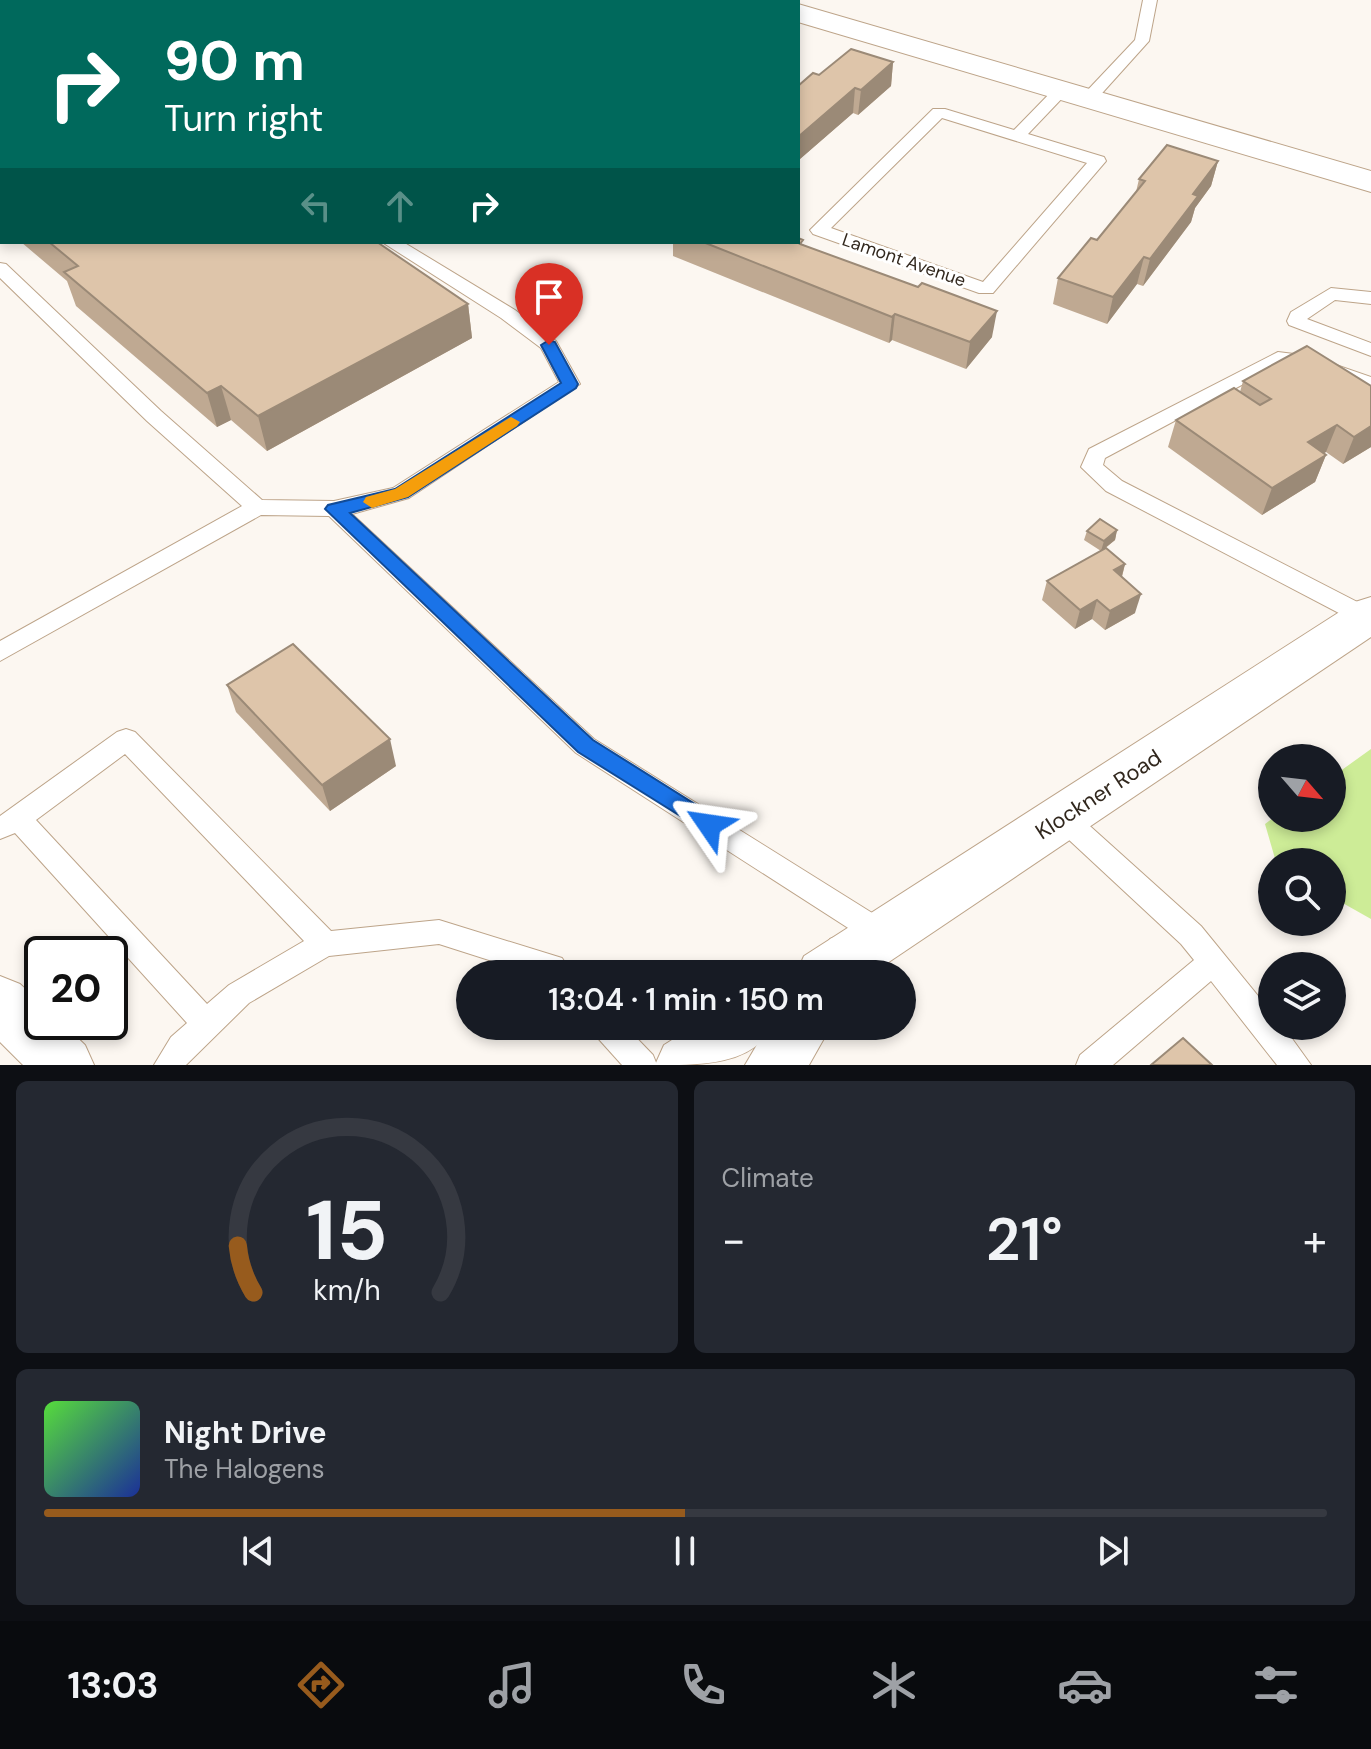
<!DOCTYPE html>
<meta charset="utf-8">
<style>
body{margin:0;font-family:"DM Sans",sans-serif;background:#242831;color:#f1f3f6;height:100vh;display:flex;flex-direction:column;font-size:30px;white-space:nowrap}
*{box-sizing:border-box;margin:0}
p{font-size:26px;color:#9ea1a6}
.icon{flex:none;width:44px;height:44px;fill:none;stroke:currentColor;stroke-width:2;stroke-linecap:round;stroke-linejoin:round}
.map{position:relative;height:1065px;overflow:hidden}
.details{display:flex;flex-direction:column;gap:16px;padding:16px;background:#0d0f14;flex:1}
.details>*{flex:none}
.top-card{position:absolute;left:0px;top:0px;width:800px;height:244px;box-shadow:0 4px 12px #0003;background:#00695c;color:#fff;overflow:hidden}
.needle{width:52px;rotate:118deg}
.controls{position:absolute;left:1258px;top:744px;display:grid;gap:16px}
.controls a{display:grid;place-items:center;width:88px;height:88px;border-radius:50%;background:#171b24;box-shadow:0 4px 12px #0003;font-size:40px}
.speed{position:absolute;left:24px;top:936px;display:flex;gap:16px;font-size:40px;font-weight:700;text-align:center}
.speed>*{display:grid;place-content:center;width:104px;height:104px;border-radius:50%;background:#171b24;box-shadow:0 4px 12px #0003;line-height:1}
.speed .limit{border:4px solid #111;border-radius:12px;background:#fff;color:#111}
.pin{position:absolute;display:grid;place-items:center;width:68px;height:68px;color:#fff;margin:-82px -34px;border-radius:50% 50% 50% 0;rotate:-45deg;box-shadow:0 0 8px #0007}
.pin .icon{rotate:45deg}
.me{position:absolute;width:88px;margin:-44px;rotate:302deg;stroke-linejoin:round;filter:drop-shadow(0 0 6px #0008)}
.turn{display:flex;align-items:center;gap:28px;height:168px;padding:0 32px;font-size:36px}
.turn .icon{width:104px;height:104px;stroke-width:2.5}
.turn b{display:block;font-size:56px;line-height:68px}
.lanes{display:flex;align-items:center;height:76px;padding:0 32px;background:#0003;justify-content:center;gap:40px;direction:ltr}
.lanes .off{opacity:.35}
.big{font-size:60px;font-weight:600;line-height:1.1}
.details .widget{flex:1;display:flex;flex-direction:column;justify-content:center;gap:12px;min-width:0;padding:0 28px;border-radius:12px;background:#242831}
.details .dial{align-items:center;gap:0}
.dial svg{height:208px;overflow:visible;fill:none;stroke:#363941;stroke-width:7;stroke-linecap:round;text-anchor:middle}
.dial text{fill:#f1f3f6;stroke:none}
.song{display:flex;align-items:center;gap:24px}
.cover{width:96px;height:96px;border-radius:12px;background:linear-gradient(135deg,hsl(110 70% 55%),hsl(230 70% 35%))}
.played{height:8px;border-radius:4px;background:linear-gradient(90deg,#975b1d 50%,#363941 50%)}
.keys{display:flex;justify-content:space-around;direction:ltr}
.heat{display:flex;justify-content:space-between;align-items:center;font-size:44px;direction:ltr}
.details .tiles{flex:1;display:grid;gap:16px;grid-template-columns:1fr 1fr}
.widget:last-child{grid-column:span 2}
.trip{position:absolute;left:456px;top:960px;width:460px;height:80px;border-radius:40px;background:#171b24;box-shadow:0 4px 12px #0003;font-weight:600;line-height:80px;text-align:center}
.menu{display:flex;height:128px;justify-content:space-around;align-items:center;background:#090b0e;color:#9ea1a6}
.menu .icon{width:56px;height:56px}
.menu .on{color:#975b1d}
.menu b{font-size:36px;color:#f1f3f6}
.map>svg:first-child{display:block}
.green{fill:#cdec97}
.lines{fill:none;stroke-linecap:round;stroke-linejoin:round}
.lane-casing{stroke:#bda489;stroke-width:2}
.street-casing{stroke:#bda489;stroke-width:2}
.secondary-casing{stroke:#bda489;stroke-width:2}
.primary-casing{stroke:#bda489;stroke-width:2}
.lane{fill:#fff;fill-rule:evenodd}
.street{fill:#fff;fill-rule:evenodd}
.secondary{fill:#fff;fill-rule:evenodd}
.primary{fill:#fff;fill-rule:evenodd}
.wall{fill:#bfa992}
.shaded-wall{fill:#9b8a77}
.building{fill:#dec5aa;stroke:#9b8a77;stroke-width:2}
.route{fill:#1a73e8;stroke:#114b97;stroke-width:2}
.slow{fill:#f59e0b}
.labels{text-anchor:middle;stroke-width:6;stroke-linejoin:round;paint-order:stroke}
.far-street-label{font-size:18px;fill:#31271d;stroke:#fff}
.street-label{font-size:22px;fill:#31271d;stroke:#fff}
</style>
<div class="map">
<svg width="1371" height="1065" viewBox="0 0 1371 1065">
<rect width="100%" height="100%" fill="#fcf7f1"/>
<polygon class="green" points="1371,749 1371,919 1332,897 1332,862 1276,862 1265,824 1273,818 1332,818 1332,777"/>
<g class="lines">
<g class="lane-casing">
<g id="lane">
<polygon points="0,0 10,0 11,2 2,2 2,6"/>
<polygon points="471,0 487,0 470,2"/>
<polygon points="571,0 591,0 592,2 572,2"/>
<polygon points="606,0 622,0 605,2"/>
<polygon points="1143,0 1157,0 1149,41 1095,101 1083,101 1083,95 1135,40"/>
<path d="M1061 86 1069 91 1028 134 1104 157 1106 161 993 293H979L813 234 810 230 933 109H945L1014 130 1055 88ZM942 118 1087 163 983 282 831 228Z"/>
<polygon points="382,242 403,242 515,310 556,341 580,384 409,498 352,514 594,739 893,926 897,935 893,944 883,947 873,944 576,753 329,516 261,515 0,661 0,641 242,506 147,421 0,278 0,263 6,264 161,411 262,500 334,501 393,488 559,382 541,348 501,318"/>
<polygon points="1331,288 1371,292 1371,304 1335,300 1307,319 1371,343 1371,356 1289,325 1287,321 1291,312"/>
<polygon points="1278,352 1310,356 1371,377 1371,390 1301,366 1281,364 1105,458 1103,465 1122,481 1371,609 1371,624 1358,623 1106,491 1081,467 1089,449"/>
<path d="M126 729 135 732 331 931 439 920 562 958 572 974H533L439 944 329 956 249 1003 186 1065H154L171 1037 187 1023 15 833 0 839V816L117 732ZM125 754 304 941 229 985 207 1004 36 820Z"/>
<polygon points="1062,806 1071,809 1201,926 1272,1013 1272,1026 1283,1026 1311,1065 1277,1065 1211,981 1113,1065 1076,1065 1080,1055 1194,960 1181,944 1053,825 1049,817 1053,809"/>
<polygon points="591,1026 625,1026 653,1055 657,1065 622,1065 596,1036"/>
</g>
</g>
<g class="street-casing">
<g id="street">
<polygon points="741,0 775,0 776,2 742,2"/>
<polygon points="798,4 1371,171 1371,192 798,22"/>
</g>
</g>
<g class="secondary-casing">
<g id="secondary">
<polygon points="1371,597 1371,637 871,974 796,974 804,956 1355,602"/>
<path d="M694 1026H774C751 1065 703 1065 655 1065L664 1045Z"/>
</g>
</g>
<g class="primary-casing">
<g id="primary">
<polygon points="850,931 870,939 878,957 870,974 810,974 830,939"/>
<polygon points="0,976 20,984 42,1004 42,1022 61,1022 85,1045 94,1065 23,1065 0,1042"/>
<polygon points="768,1026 831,1026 809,1065 745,1065"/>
</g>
</g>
<use href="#lane" class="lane"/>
<use href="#street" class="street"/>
<use href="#secondary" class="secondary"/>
<use href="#primary" class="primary"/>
</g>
<g class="wall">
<polygon points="217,0 282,0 278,2 218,2"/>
<polygon points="893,62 891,86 858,115 853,113 800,159 800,167 798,168 819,75"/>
<polygon points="2,111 2,226 0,224 0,112"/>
<polygon points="1218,161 1211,186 1195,208 1191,222 1143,286 1137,284 1107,324 1053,304 1058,278 1097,240 1136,192 1139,179"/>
<polygon points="21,242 377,242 468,304 472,338 267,451 231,420 217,427 76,306 67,281"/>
<polygon points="673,242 798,242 992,337 966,369 892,340 889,343 673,256"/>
<polygon points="1243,381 1371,386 1371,447 1343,464 1326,452 1324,453 1326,455 1315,482 1262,515 1168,447 1176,420 1240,392"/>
<polygon points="1117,530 1115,540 1102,551 1125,564 1122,577 1135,613 1105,630 1092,619 1075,629 1042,600 1047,581 1101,551 1084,540 1087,531"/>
<polygon points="227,685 396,766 330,811 236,712"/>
</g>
<g class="shaded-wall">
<polygon points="248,0 282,0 278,2 248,2"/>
<polygon points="365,0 407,0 403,2 362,2"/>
<polygon points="893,62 891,86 858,115 861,90"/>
<polygon points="855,88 853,113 800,159 800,167 798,168 798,137"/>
<polygon points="1218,161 1211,186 1195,208 1191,222 1143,286 1150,259 1193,194"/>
<polygon points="1144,257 1137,284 1107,324 1113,297"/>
<polygon points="468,304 472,338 267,451 258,416"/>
<polygon points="997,311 992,337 966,369 970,342"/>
<polygon points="895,314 892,340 889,343 892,317"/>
<polygon points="221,386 231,420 217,427 207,393"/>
<polygon points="1371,419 1371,447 1343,464 1354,437"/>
<polygon points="1337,425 1326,452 1297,469 1308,442"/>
<polygon points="1326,455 1315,482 1262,515 1272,488"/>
<polygon points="1117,530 1115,540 1101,551 1104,541"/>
<polygon points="1125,564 1120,583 1114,570"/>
<polygon points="1141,594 1135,613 1105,630 1110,611"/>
<polygon points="1097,600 1092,619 1075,629 1080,610"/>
<polygon points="390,739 396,766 330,811 322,785"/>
</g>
<g class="building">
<polygon points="312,0 366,0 362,2 309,2"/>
<polygon points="851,49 893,62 861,90 855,88 798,137 798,86 813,73 819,75"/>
<polygon points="2,111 2,203 0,201 0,112"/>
<polygon points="1167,145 1218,161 1193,194 1198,196 1150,259 1144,257 1113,297 1058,278 1091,238 1097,240 1145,181 1139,179"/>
<polygon points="798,238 803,240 800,244 918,287 922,283 997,311 970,342 895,314 892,317 703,242 798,242"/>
<polygon points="49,242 377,242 468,304 258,416 221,386 207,393 64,272 78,266"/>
<polygon points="1307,346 1371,386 1371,426 1354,437 1337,425 1308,442 1326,455 1272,488 1176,420 1234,388 1260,405 1271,399 1243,381"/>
<polygon points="1100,519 1117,530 1104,541 1087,531"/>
<polygon points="1106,548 1125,564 1114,570 1141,594 1110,611 1097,600 1080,610 1047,581"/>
<polygon points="293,644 390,739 322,785 227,685"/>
<polygon points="1183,1038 1212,1065 1151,1065"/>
</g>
<polygon class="route" points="549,340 555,342 578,384 576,388 408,497 350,513 593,740 717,818 720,825 717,831 709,834 578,752 325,509 328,505 395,489 561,383 541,345"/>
<polygon class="slow" points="511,417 520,422 517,426 408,497 372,508 363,502 366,497 395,489"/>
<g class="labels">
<g class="far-street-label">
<text transform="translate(904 260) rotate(19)" y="6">Lamont Avenue</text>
</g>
<g class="street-label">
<text transform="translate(1098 794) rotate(-33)" y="8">Klockner Road</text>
</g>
</g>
</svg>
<div class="controls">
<a><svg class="needle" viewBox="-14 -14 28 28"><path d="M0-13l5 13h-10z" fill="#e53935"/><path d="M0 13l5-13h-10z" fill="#9ea1a6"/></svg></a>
<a><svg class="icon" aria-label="search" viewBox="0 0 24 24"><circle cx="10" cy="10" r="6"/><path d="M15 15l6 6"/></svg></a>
<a><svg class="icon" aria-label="layers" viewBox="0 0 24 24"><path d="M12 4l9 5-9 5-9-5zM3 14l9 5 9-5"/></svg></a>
</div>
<div class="speed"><div class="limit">20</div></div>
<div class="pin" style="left:549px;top:345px;background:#d93025"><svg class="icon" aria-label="arrive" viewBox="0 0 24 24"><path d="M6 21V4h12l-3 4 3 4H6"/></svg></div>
<svg class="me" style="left:709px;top:825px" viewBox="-20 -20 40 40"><path d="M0-17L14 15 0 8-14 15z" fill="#1a73e8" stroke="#fff" stroke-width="4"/></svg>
<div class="trip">13:04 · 1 min · 150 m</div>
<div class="top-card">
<div class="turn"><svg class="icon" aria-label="right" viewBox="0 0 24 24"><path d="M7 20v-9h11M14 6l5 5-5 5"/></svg><div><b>90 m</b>Turn right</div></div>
<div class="lanes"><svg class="icon off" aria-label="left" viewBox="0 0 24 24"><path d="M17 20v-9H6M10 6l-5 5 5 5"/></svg><svg class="icon off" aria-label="ahead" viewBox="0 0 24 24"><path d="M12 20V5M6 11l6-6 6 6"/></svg><svg class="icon" aria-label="right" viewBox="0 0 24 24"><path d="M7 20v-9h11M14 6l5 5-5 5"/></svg></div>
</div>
</div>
<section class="details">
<div class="tiles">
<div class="widget dial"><svg viewBox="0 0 100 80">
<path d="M14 69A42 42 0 1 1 86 69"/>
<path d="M14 69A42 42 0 0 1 8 51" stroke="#975b1d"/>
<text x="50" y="56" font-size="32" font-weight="700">15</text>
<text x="50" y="72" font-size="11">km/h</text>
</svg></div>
<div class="widget"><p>Climate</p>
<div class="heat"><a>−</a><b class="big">21°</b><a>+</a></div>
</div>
<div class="widget">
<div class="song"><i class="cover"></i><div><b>Night Drive</b><p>The Halogens</p></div></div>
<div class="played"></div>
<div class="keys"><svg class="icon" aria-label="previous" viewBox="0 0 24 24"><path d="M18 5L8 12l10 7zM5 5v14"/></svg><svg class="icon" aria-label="pause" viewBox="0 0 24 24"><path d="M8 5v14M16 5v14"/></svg><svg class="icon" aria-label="next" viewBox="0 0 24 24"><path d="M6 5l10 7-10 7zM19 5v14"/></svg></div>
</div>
</div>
</section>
<nav class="menu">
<b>13:03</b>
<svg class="icon on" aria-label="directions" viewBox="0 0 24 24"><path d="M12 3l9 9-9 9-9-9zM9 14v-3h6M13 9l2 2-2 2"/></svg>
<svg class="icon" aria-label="music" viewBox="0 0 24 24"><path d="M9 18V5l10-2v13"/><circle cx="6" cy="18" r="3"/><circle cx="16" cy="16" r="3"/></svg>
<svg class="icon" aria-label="phone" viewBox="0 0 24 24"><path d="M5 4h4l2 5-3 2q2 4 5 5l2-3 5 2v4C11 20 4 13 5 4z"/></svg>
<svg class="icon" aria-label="climate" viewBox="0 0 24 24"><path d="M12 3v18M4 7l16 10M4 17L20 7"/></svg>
<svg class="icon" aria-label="car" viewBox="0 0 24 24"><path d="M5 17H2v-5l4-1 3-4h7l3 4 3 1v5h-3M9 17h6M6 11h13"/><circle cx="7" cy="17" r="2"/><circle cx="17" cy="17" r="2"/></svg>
<svg class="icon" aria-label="filters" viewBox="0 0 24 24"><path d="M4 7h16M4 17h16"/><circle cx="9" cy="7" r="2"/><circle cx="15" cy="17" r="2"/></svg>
</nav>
